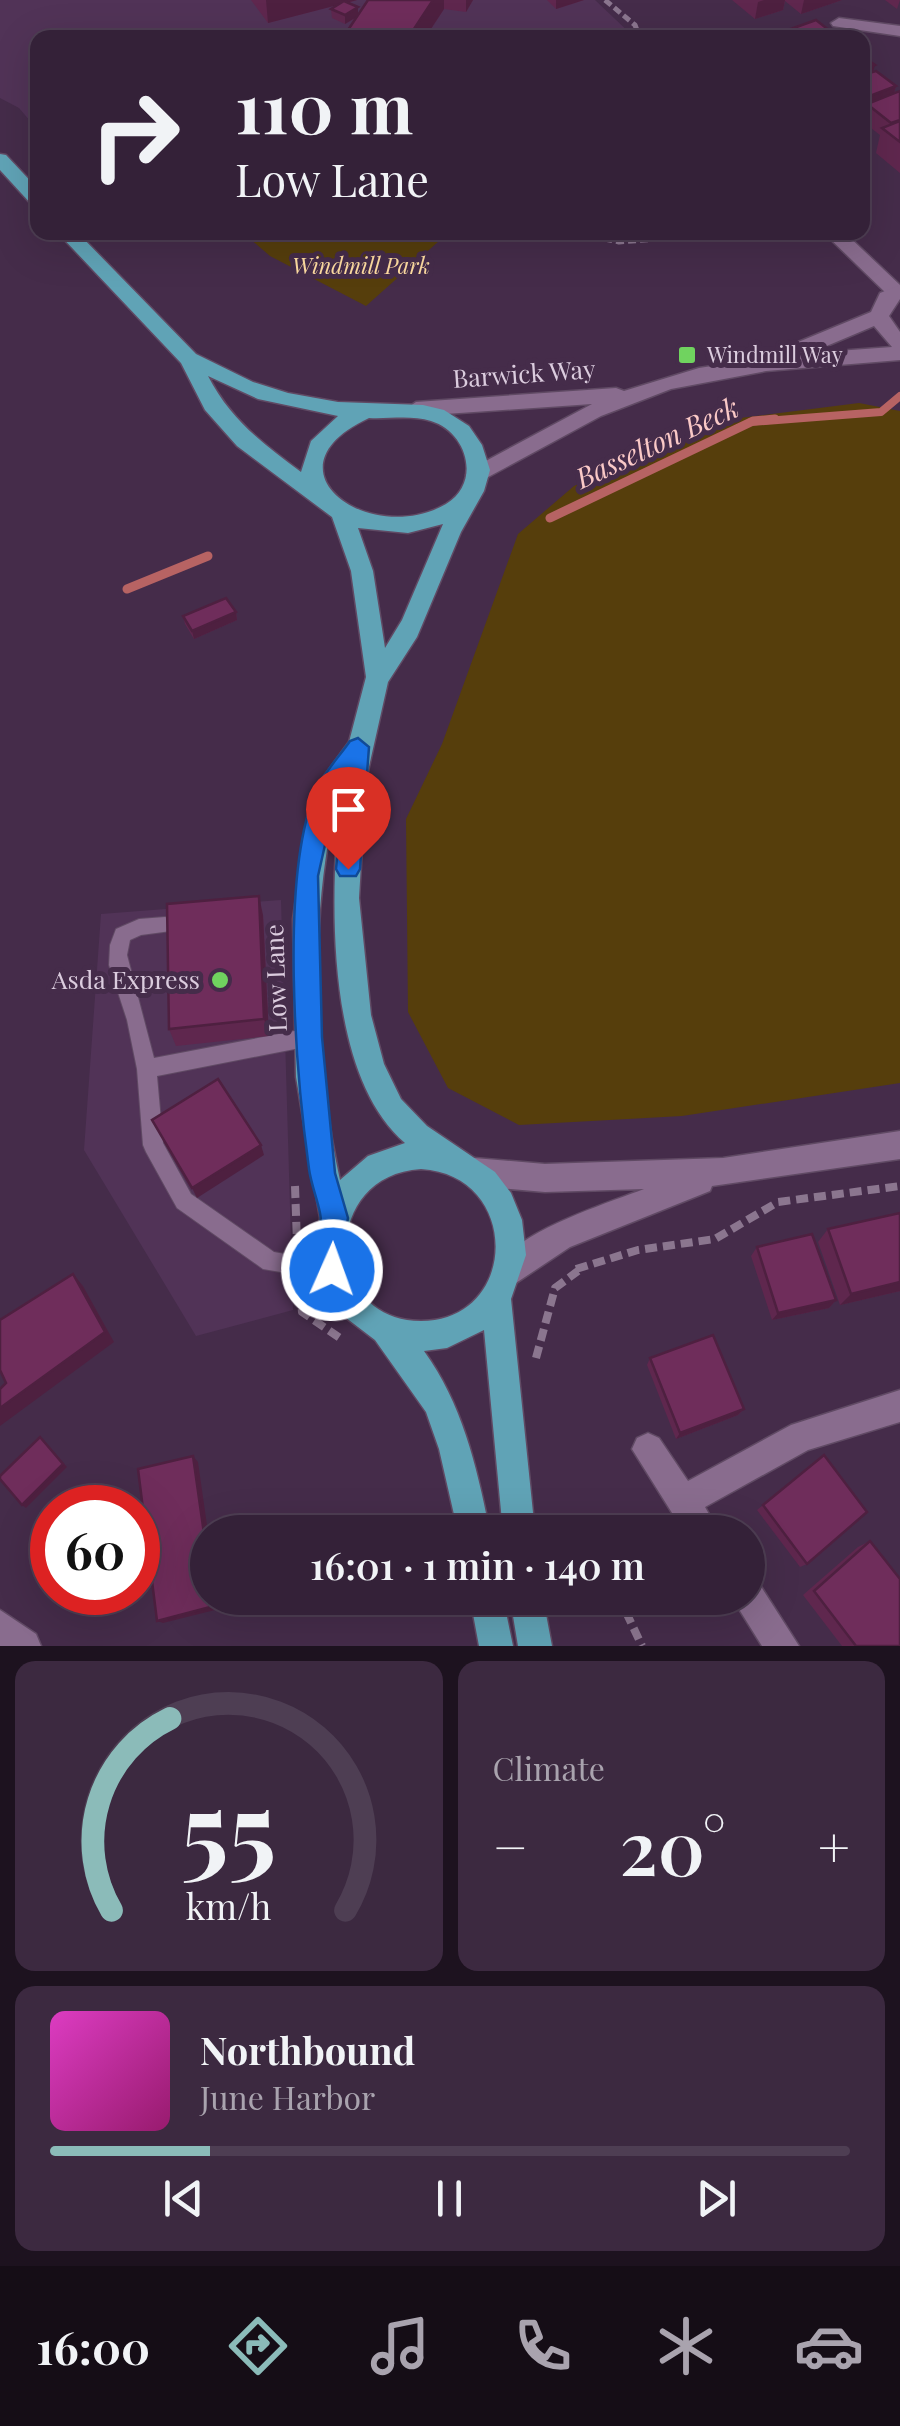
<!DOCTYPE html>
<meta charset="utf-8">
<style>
body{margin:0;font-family:"Playfair Display",serif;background:#3c2940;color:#f1f3f6;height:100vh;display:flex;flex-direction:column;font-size:38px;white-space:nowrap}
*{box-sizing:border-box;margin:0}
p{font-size:32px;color:#a9a3ae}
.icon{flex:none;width:55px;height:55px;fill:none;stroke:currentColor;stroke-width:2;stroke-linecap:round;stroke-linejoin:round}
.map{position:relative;height:1646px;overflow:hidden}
.panel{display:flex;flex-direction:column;gap:15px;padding:15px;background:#1d121f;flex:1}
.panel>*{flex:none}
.guide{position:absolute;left:30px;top:30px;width:840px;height:210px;border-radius:20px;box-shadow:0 10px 40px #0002,0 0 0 2px #4e3e53;background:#342138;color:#f1f3f6;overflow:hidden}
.speed{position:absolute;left:30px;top:1485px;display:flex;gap:20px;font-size:50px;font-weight:700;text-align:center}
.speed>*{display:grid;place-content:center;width:130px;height:130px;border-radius:50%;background:#342138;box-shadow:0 10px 40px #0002,0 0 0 2px #4e3e53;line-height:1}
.speed .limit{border:15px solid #d22;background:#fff;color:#111}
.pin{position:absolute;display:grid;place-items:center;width:85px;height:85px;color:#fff;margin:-102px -42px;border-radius:50% 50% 50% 0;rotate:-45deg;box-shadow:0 0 10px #0007}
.pin .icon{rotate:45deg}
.me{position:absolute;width:110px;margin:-55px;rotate:2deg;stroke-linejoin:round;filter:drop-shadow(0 0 8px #0008)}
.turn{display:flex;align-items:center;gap:35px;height:210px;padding:0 40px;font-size:45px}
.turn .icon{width:130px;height:130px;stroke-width:2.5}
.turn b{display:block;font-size:70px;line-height:85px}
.big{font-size:75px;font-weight:600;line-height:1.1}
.panel .card{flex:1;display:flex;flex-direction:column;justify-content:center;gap:15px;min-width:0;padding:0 35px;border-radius:20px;background:#3c2940}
.panel .dial{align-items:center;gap:0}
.dial svg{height:260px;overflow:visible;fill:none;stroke:#4e3e53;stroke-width:7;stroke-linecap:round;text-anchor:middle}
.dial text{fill:#f1f3f6;stroke:none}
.song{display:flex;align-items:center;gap:30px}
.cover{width:120px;height:120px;border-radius:15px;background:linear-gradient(135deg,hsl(310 70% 55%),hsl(320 70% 35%))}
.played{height:10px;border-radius:5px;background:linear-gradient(90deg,#8bbbb9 20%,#4e3e53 20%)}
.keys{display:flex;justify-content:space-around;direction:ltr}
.heat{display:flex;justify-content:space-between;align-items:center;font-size:55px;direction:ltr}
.panel .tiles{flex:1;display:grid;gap:15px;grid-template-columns:1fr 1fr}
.card:last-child{grid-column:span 2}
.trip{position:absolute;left:190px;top:1515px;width:575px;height:100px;border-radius:50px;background:#342138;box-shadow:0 10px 40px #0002,0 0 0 2px #4e3e53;font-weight:600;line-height:100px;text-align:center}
.tabs{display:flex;height:160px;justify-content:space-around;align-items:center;background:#150d16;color:#a9a3ae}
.tabs .icon{width:70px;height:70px}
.tabs .selected{color:#8bbbb9}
.tabs b{font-size:45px;color:#f1f3f6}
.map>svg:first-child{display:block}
.built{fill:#513357}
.green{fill:#563e0c}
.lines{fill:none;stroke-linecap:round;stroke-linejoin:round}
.stream-far1{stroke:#b76363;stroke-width:8}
.stream{stroke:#b76363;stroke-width:9}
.lane-casing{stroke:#604a64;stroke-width:2}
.street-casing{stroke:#604a64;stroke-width:3}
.secondary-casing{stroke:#604a64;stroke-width:3}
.primary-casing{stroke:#604a64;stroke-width:3}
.path-far1{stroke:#8b768f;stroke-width:5;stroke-dasharray:8 4;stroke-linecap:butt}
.path{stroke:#8b768f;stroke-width:8;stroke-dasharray:12 6;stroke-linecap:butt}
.lane{fill:#896c8e;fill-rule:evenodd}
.street{fill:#896c8e;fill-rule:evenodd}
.secondary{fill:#896c8e;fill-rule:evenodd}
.primary{fill:#60a3b6;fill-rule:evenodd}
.wall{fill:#5f274e}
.shaded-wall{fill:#4e2040}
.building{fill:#6f2d5b;stroke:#4e2040;stroke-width:2.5}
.route{fill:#1a73e8;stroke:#114b97;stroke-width:2.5}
.poi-dot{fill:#70d35f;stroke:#452c4a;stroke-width:4}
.labels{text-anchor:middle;stroke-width:10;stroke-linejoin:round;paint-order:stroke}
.far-park-label{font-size:22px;font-style:italic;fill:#ffdda2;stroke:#452c4a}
.far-poi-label{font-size:22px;fill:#dbccde;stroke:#452c4a;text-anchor:start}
.street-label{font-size:25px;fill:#dbccde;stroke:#452c4a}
.poi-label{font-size:25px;fill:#dbccde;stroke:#452c4a;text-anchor:end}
.water-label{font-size:28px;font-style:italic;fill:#fac9c7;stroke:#452c4a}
</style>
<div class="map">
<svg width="900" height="1646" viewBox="0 0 900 1646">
<rect width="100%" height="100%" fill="#452c4a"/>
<g class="built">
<polygon points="0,0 595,0 634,37 38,38 37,129 19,108 0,98"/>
<polygon points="281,900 293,1310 196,1336 84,1150 101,914"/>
</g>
<g class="green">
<polygon points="243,233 448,233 366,306 270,256"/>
<polygon points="859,403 900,411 900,1083 682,1116 519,1125 448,1088 408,1012 406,819 442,744 518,534 574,486 724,420"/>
</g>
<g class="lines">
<polyline class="stream-far1" points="751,422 881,412 900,396"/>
<g class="stream">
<polyline points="550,518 753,421 775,419"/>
<polyline points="127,589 208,556"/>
</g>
<g class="lane-casing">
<polygon id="lane" points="165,917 171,919 174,925 171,931 141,935 130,940 127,955 154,1058 310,1028 317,1031 320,1037 317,1043 310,1046 157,1076 163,1143 191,1194 274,1252 340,1264 343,1271 340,1278 333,1281 263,1269 177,1208 146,1152 143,1145 137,1069 127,1020 109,965 110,945 116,929 139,919"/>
</g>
<g class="street-casing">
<g id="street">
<polygon points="839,18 900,26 900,36 833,26 831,23"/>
<polygon points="823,232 844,232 900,285 900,297 889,296"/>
<path d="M900 1131V1159L712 1186 710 1191 570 1247 507 1289 496 1285 492 1274C508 1234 605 1204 644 1189L545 1192 474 1186 464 1182 460 1172 464 1162 474 1158 545 1164 723 1158Z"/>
<polygon points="900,1390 900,1422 808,1450 705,1507 719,1532 684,1532 632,1449 637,1438 648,1433 659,1438 688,1481 791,1425"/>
<polygon points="748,1580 760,1585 799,1646 762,1646 732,1598 748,1598"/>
<polygon points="0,1610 36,1634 41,1646 0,1646"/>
</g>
</g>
<g class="secondary-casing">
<path id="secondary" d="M900 285V299L889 316 900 332V360L766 371 671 389 601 416 477 483 469 480 466 475 469 470 592 404 416 416 406 409 416 402 616 388 624 391 699 368 777 356 779 350 871 312 880 293ZM874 326 892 347 810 353Z"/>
</g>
<g class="primary-casing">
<g id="primary">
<polygon points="0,154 6,155 38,189 38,207 32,205 0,170"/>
<path d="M57 232H77L196 354 253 382 288 393 338 402 423 405 444 410 469 426 482 445 490 470 484 491 461 532 417 637 388 682 366 780 359 898 371 1015 384 1064 401 1099 427 1126 495 1172 511 1193 522 1220 526 1255 511 1299 535 1532H503L484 1330 447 1348 424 1351C463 1405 477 1468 490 1532H458L439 1449 426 1412 375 1340 341 1314 323 1281 316 1246 320 1218 296 1077 293 919 308 815 322 779 349 742 366 677 351 571 332 517 237 446 205 410 181 363ZM208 376 258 399 338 416 311 441 301 472C263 444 230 419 208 376ZM369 418C389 419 412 415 431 421 467 432 482 482 446 504 370 548 259 469 369 418ZM443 524 402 620 385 648 373 571 358 528 408 533ZM341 791C330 888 323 1073 405 1143L368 1156 340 1180C316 1071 310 953 328 843 331 825 332 806 341 791ZM421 1169C522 1175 519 1321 421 1321 323 1321 320 1175 421 1169Z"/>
<polygon points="470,1598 503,1598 513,1646 479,1646"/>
<polygon points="510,1598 543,1598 552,1646 518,1646"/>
</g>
</g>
<g class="path-far1">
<polyline points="605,0 635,25 640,38"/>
<polyline points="569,232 619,242 669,238"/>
</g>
<g class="path">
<polyline points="295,1186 297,1243"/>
<polyline points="576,1269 638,1250 715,1239 778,1202 900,1186"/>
<polyline points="300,1291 302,1312 340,1338"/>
<polyline points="536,1358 555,1288 578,1271"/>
<polyline points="590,1598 626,1612 644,1598"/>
<polyline points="626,1612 642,1646"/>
</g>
<use href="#lane" class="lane"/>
<use href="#street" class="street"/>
<use href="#secondary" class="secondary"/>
<use href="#primary" class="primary"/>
</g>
<g class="wall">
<polygon points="251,0 357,0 348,3 358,15 368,0 473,0 466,12 444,9 425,38 349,38 348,30 357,17 345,24 332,18 331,9 337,5 268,23"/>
<polygon points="547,0 584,0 556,9"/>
<polygon points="732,0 842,0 801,14 785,1 783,10 755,19"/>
<polygon points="885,0 900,0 897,9"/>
<polygon points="788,30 839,38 787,38"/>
<polygon points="862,56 873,72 896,86 894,93 900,91 900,173 876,153 880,135 862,121 864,114 862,114"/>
<polygon points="236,612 237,620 194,639 185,624 183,616"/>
<polygon points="263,915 269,1036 176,1046 169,1029"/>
<polygon points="900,1213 900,1291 840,1305 818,1242 828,1229"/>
<polygon points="757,1247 836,1300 829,1308 772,1320 751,1256"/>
<polygon points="650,1358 744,1409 738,1415 676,1439 647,1365"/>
<polygon points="824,1455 807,1564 800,1567 757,1510"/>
<polygon points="870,1541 900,1646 842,1646 803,1595 858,1547"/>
</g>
<g class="shaded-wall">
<polygon points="266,0 357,0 268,23"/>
<polygon points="433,0 444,0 444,9 425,38 408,38"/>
<polygon points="466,0 473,0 466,12"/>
<polygon points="556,0 584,0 556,9"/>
<polygon points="764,0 785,0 783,10 755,19 758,2"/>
<polygon points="804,0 842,0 801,14"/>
<polygon points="358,7 358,16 345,24 345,15"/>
<polygon points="875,65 870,83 862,86 862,70"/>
<polygon points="896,86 891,104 867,104 864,114 862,114 862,99"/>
<polygon points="236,612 237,620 194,639 192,631"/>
<polygon points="259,896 263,915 269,1036 264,1019"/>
<polygon points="261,1145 264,1155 197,1198 192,1188"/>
<polygon points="73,1274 83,1286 114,1342 0,1426 0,1408"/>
<polygon points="900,1282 900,1291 840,1305 851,1294"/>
<polygon points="836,1300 829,1308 772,1320 778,1313"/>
<polygon points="744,1409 738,1415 676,1439 680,1433"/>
<polygon points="40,1437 67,1467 26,1508 22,1505"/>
<polygon points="193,1456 198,1462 208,1532 208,1562"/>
<polygon points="213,1598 217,1598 219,1609 163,1623 157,1621"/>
</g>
<g class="building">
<polygon points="368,0 433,0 408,38 385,38 348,30"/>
<polygon points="344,1 358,7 345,15 331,9"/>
<polygon points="816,20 839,38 798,38 788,30"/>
<polygon points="862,56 875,65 862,70"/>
<polygon points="876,71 896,86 862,99 862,75"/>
<polygon points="900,91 900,120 891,123 867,104"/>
<polygon points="900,121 900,142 882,128"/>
<polygon points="226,598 236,612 192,631 183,616"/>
<polygon points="259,896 264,1019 169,1029 167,904"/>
<polygon points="218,1079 261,1145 192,1188 152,1120"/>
<polygon points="900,1213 900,1282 851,1294 828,1229"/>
<polygon points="812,1234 836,1300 778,1313 757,1247"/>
<polygon points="73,1274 105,1332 0,1408 0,1389 6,1383 0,1370 0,1320"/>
<polygon points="713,1335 744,1409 680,1433 650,1358"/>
<polygon points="40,1437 63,1464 22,1505 0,1479 0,1476"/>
<polygon points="824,1455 867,1512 807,1564 763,1505"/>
<polygon points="193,1456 208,1562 208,1598 213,1598 214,1606 157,1621 138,1469"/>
<polygon points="870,1541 900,1579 900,1646 856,1646 814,1591"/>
</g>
<path class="route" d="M358 738 369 747 360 869 356 876H340L336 869 344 785 336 796 318 876 322 1037 335 1173 348 1218 343 1244 346 1270 342 1280 332 1284 323 1280C312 1254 325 1236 320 1213 317 1198 311 1184 309 1169 296 1075 279 876 316 791 323 773 339 757 350 741Z"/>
<g class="poi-dot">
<rect x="677" y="345" width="20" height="20" rx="5"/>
<circle cx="220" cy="980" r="10"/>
</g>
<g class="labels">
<g class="far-park-label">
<text x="361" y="274">Windmill Park</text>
</g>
<g class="far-poi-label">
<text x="707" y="363">Windmill Way</text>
</g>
<g class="street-label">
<text transform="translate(524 374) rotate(-4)" y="9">Barwick Way</text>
<text transform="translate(276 978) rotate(-92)" y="9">Low Lane</text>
</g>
<g class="poi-label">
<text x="200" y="989">Asda Express</text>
</g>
<g class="water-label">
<text transform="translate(657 443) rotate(-25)" y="10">Basselton Beck</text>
</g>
</g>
</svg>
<div class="speed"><div class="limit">60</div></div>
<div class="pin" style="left:348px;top:869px;background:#d93025"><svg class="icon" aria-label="arrive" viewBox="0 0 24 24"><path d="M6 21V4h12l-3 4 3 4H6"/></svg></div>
<svg class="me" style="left:332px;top:1270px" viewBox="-20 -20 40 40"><circle r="17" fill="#1a73e8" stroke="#fff" stroke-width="3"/><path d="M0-11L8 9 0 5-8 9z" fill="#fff"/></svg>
<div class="trip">16:01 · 1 min · 140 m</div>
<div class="guide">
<div class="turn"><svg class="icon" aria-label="right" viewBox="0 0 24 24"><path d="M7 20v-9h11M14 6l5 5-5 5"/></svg><div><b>110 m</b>Low Lane</div></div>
</div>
</div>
<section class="panel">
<div class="tiles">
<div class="card dial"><svg viewBox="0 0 100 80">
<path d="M14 69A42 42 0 1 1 86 69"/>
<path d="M14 69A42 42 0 0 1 32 10" stroke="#8bbbb9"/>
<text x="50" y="56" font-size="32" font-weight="700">55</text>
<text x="50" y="72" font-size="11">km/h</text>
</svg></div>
<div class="card"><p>Climate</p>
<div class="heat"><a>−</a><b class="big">20°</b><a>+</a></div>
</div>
<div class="card">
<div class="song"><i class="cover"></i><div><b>Northbound</b><p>June Harbor</p></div></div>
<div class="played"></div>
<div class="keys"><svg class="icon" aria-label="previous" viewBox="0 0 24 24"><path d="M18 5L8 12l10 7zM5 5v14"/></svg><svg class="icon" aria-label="pause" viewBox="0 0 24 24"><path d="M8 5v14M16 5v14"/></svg><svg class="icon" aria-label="next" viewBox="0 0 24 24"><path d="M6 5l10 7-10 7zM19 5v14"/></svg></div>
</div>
</div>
</section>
<nav class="tabs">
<b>16:00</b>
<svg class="icon selected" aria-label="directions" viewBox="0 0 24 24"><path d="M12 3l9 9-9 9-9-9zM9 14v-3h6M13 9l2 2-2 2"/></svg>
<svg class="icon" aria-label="music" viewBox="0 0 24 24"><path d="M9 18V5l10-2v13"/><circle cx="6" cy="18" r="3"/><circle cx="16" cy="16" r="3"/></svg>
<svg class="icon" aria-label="phone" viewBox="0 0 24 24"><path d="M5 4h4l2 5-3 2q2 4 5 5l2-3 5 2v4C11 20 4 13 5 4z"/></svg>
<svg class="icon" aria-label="climate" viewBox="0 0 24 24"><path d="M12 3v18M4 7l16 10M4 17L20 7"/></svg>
<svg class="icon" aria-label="car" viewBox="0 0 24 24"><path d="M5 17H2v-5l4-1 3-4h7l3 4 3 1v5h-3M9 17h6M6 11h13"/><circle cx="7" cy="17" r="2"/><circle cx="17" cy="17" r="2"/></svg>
</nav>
